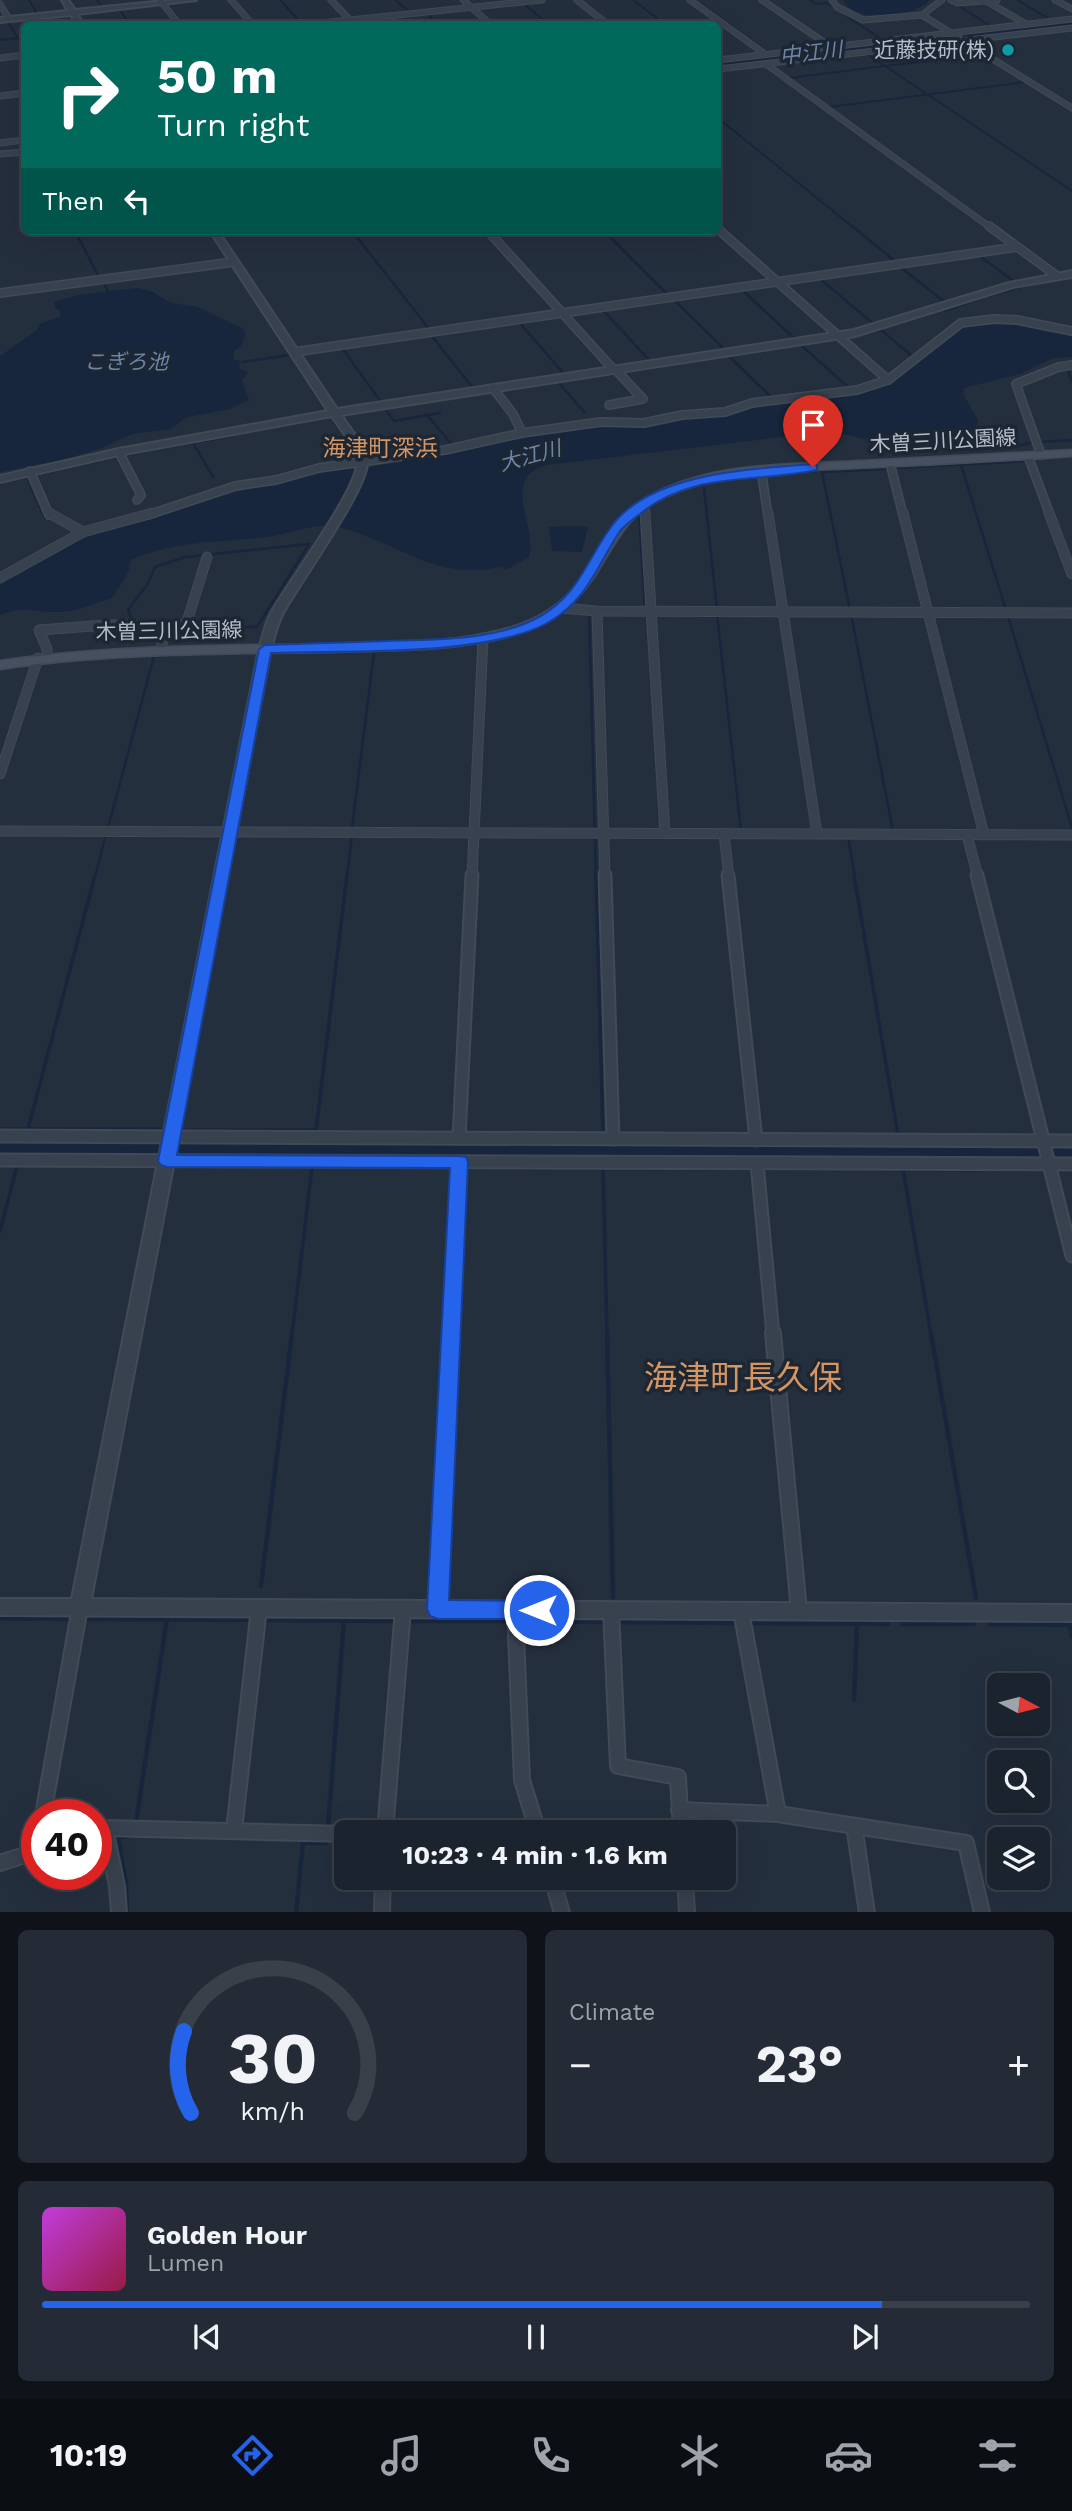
<!DOCTYPE html>
<meta charset="utf-8">
<style>
body{margin:0;font-family:"Work Sans","Noto Sans JP",sans-serif;background:#242b36;color:#f1f3f6;height:100vh;display:flex;flex-direction:column;font-size:26px;white-space:nowrap}
*{box-sizing:border-box;margin:0}
p{font-size:23px;color:#a0a4aa}
.icon{flex:none;width:38px;height:38px;fill:none;stroke:currentColor;stroke-width:2;stroke-linecap:round;stroke-linejoin:round}
.map{position:relative;height:1912px;overflow:hidden}
.panel{display:flex;flex-direction:column;gap:18px;padding:18px;background:#0f1319;flex:1}
.panel>*{flex:none}
.guide{position:absolute;left:21px;top:21px;width:700px;height:214px;border-radius:10px;box-shadow:0 7px 28px #0002,0 0 0 2px #39404a;background:#00695c;color:#fff;overflow:hidden}
.needle{width:46px;rotate:97deg}
.buttons{position:absolute;left:987px;top:1673px;display:grid;gap:14px}
.buttons a{display:grid;place-items:center;width:63px;height:63px;border-radius:10px;background:#1b232e;box-shadow:0 7px 28px #0002,0 0 0 2px #39404a;font-size:35px}
.speed{position:absolute;left:21px;top:1799px;display:flex;gap:14px;font-size:35px;font-weight:700;text-align:center}
.speed>*{display:grid;place-content:center;width:91px;height:91px;border-radius:50%;background:#1b232e;box-shadow:0 7px 28px #0002,0 0 0 2px #39404a;line-height:1}
.speed .limit{border:10px solid #d22;background:#fff;color:#111}
.pin{position:absolute;display:grid;place-items:center;width:60px;height:60px;color:#fff;margin:-72px -30px;border-radius:50% 50% 50% 0;rotate:-45deg;box-shadow:0 0 7px #0007}
.pin .icon{rotate:45deg}
.me{position:absolute;width:77px;margin:-38px;rotate:270deg;stroke-linejoin:round;filter:drop-shadow(0 0 5px #0008)}
.turn{display:flex;align-items:center;gap:24px;height:147px;padding:0 21px;font-size:32px}
.turn .icon{width:91px;height:91px;stroke-width:2.5}
.turn b{display:block;font-size:49px;line-height:60px}
.then{display:flex;align-items:center;height:66px;padding:0 21px;background:#0003;gap:14px;font-size:26px}
.big{font-size:52px;font-weight:700;line-height:1.1}
.panel .widget{flex:1;display:flex;flex-direction:column;justify-content:center;gap:10px;min-width:0;padding:0 24px;border-radius:10px;background:#242b36}
.panel .dial{align-items:center;gap:0}
.dial svg{height:182px;overflow:visible;fill:none;stroke:#39404a;stroke-width:7;stroke-linecap:round;text-anchor:middle}
.dial text{fill:#f1f3f6;stroke:none}
.song{display:flex;align-items:center;gap:21px}
.cover{width:84px;height:84px;border-radius:10px;background:linear-gradient(135deg,hsl(290 70% 55%),hsl(340 70% 35%))}
.played{height:7px;border-radius:4px;background:linear-gradient(90deg,#2563eb 85%,#39404a 85%)}
.keys{display:flex;justify-content:space-around;direction:ltr}
.heat{display:flex;justify-content:space-between;align-items:center;font-size:38px;direction:ltr}
.panel .tiles{flex:1;display:grid;gap:18px;grid-template-columns:1fr 1fr}
.widget:last-child{grid-column:span 2}
.trip{position:absolute;left:334px;top:1820px;width:402px;height:70px;border-radius:10px;background:#1b232e;box-shadow:0 7px 28px #0002,0 0 0 2px #39404a;font-weight:700;line-height:70px;text-align:center}
.dock{display:flex;height:112px;justify-content:space-around;align-items:center;background:#0b0e12;color:#a0a4aa}
.dock .icon{width:49px;height:49px}
.dock .selected{color:#2563eb}
.dock b{font-size:32px;color:#f1f3f6}
.map>svg:first-child{display:block}
.water{fill:#17263c}
.lines{fill:none;stroke-linecap:round;stroke-linejoin:round}
.stream-far3{stroke:#17263c;stroke-width:2}
.stream-far2{stroke:#17263c;stroke-width:2.5}
.stream-far1{stroke:#17263c;stroke-width:3.5}
.stream{stroke:#17263c;stroke-width:4.5}
.minor-far4-casing{stroke:#414a57;stroke-width:7}
.minor-far3-casing{stroke:#414a57;stroke-width:10}
.minor-far2-casing{stroke:#414a57;stroke-width:11}
.minor-far1-casing{stroke:#414a57;stroke-width:15}
.minor-casing{stroke:#414a57;stroke-width:18}
.tertiary-casing{stroke:#414a57;stroke-width:4}
.secondary-casing{stroke:#414a57;stroke-width:3}
.minor-far4{stroke:#38414e;stroke-width:5}
.minor-far3{stroke:#38414e;stroke-width:7}
.minor-far2{stroke:#38414e;stroke-width:9}
.minor-far1{stroke:#38414e;stroke-width:11}
.minor{stroke:#38414e;stroke-width:14}
.tertiary{fill:#38414e;fill-rule:evenodd}
.secondary{fill:#465061;fill-rule:evenodd}
.route{fill:#2563eb;stroke:#184099;stroke-width:2}
.culture-dot{fill:#0f9aa8;stroke:#1d2633;stroke-width:2.5}
.labels{text-anchor:middle;stroke-width:7;stroke-linejoin:round;paint-order:stroke}
.far-poi-label{font-size:21px;fill:#b4bcc9;stroke:#1d2633;text-anchor:end}
.far-water-label{font-size:21px;font-style:italic;fill:#6d86a8;stroke:#1d2633}
.far-street-label{font-size:21px;fill:#b4bcc9;stroke:#1d2633}
.far-quarter-label{font-size:23px;fill:#d59563;stroke:#1d2633}
.near-quarter-label{font-size:33px;fill:#d59563;stroke:#1d2633}
</style>
<div class="map">
<svg width="1072" height="1913" viewBox="0 0 1072 1913">
<rect width="100%" height="100%" fill="#242f3e"/>
<g class="water">
<path d="M843 0H930C913 18 855 24 843 0Z"/>
<polygon points="1072,21 1072,25 718,67 718,62"/>
<polygon points="136,288 151,291 171,303 198,307 243,329 246,335 240,347 234,351 234,359 240,361 239,368 248,372 242,381 249,400 230,409 188,417 170,429 132,434 99,449 66,459 0,472 0,356 37,330 39,324 60,317 60,311 55,308 54,302 77,295"/>
<path d="M994 322 1072 332V357L1053 358 1020 374 964 388 963 394 978 420C970 477 861 433 825 432L547 465C499 478 538 526 529 557L506 570 500 567C433 582 396 540 337 527 316 522 290 534 268 537 222 542 175 540 131 560L128 573 112 598C93 604 74 613 54 612 31 612 23 606 0 615V584L95 532 137 523 249 488 282 483 317 472 371 467 586 426 652 425 750 407 864 392 896 379 960 329 971 324Z"/>
<polygon points="584,526 588,527 582,552 552,551 549,527"/>
<polygon points="0,1143 1072,1148 1072,1159 0,1154"/>
</g>
<g class="lines">
<g class="stream-far3">
<polyline points="29,0 38,15"/>
<polyline points="97,0 103,8"/>
<polyline points="280,0 302,24"/>
<polyline points="396,0 410,13"/>
<polyline points="633,0 665,24"/>
<polyline points="695,0 770,54"/>
<polyline points="810,0 816,4 827,3 883,40"/>
<polyline points="1017,0 1051,20"/>
<polyline points="523,3 548,24"/>
<polyline points="167,4 183,24"/>
<polyline points="956,4 992,27"/>
<polyline points="119,9 130,24"/>
<polyline points="426,13 438,24"/>
<polyline points="7,20 24,49"/>
<polyline points="301,24 314,23"/>
<polyline points="0,40 18,38"/>
<polyline points="865,53 905,79"/>
<polyline points="885,66 981,55"/>
<polyline points="789,78 885,66"/>
<polyline points="907,81 948,108"/>
<polyline points="829,107 1025,82"/>
<polyline points="951,110 1072,191"/>
<polyline points="718,118 854,228"/>
</g>
<g class="stream-far2">
<polyline points="852,226 896,262"/>
<polyline points="75,231 100,279"/>
<polyline points="352,231 430,330"/>
<polyline points="604,231 670,297"/>
<polyline points="978,255 1015,282"/>
<polyline points="899,266 945,302"/>
<polyline points="819,278 875,325"/>
<polyline points="1064,279 1072,277"/>
<polyline points="102,281 108,291"/>
<polyline points="741,289 795,339"/>
<polyline points="988,296 1037,283"/>
<polyline points="673,299 724,349"/>
<polyline points="602,309 650,361"/>
<polyline points="945,311 984,297"/>
<polyline points="519,322 565,375"/>
<polyline points="881,330 911,355"/>
<polyline points="431,335 473,388"/>
<polyline points="854,336 881,330"/>
<polyline points="802,346 848,387"/>
<polyline points="342,348 381,402"/>
<polyline points="769,350 837,339"/>
<polyline points="729,356 772,398"/>
<polyline points="697,361 764,351"/>
<polyline points="242,362 289,355"/>
<polyline points="1066,367 1072,381"/>
<polyline points="620,373 691,362"/>
<polyline points="559,383 585,413"/>
<polyline points="499,391 614,374"/>
<polyline points="436,401 492,392"/>
<polyline points="386,410 394,421 440,413"/>
<polyline points="351,414 429,402"/>
<polyline points="428,416 453,446"/>
<polyline points="238,434 320,419"/>
<polyline points="1040,442 1072,440"/>
<polyline points="193,443 213,477"/>
<polyline points="1019,446 1033,442"/>
<polyline points="126,455 232,436"/>
<polyline points="961,465 1006,610"/>
<polyline points="895,468 1026,461"/>
<polyline points="36,475 117,457"/>
<polyline points="10,481 27,477 45,518"/>
<polyline points="704,488 717,610"/>
<polyline points="639,515 645,607"/>
<polyline points="591,606 646,607"/>
<polyline points="850,610 822,472 888,469"/>
<polyline points="589,612 596,877"/>
<polyline points="717,614 741,831"/>
<polyline points="851,614 893,831"/>
<polyline points="1008,616 1072,828"/>
<polyline points="132,620 128,610 147,585 155,567 185,557 309,544"/>
<polyline points="185,627 257,627 309,544"/>
<polyline points="108,828 154,656"/>
<polyline points="352,828 374,653"/>
<polyline points="848,837 855,877"/>
<polyline points="95,877 106,834"/>
<polyline points="347,877 352,835"/>
</g>
<g class="stream-far1">
<polyline points="596,875 603,1136"/>
<polyline points="854,875 898,1135 894,1135"/>
<polyline points="0,1129 162,1129"/>
<polyline points="28,1129 95,875"/>
<polyline points="180,1130 316,1130 347,875"/>
<polyline points="615,1133 743,1134"/>
<polyline points="267,1167 451,1167"/>
<polyline points="464,1168 749,1169"/>
<polyline points="603,1168 607,1335"/>
<polyline points="762,1169 1043,1170"/>
<polyline points="903,1169 931,1335"/>
<polyline points="1057,1170 1072,1170"/>
<polyline points="0,1231 17,1166"/>
<polyline points="292,1335 312,1167"/>
</g>
<g class="stream">
<polyline points="607,1333 613,1597"/>
<polyline points="931,1333 976,1598"/>
<polyline points="261,1586 292,1333"/>
<polyline points="0,1618 71,1619"/>
<polyline points="87,1619 252,1620"/>
<polyline points="264,1620 394,1621"/>
<polyline points="409,1621 508,1621"/>
<polyline points="523,1621 605,1622"/>
<polyline points="621,1622 737,1623"/>
<polyline points="751,1623 888,1624"/>
<polyline points="902,1624 974,1624"/>
<polyline points="989,1624 1072,1625"/>
<polyline points="1070,1625 1072,1636"/>
<polyline points="854,1700 857,1624"/>
<polyline points="136,1822 167,1619"/>
<polyline points="328,1827 344,1621"/>
<polyline points="127,1913 126,1884 118,1838 134,1834"/>
<polyline points="296,1913 303,1843 326,1843 327,1840"/>
</g>
<g class="minor-far4-casing">
<g id="minor-far4">
<polyline points="160,0 179,24"/>
<polyline points="231,0 252,24"/>
<polyline points="331,0 350,20"/>
<polyline points="463,0 490,24"/>
<polyline points="577,0 607,24"/>
<polyline points="690,0 765,54"/>
<polyline points="762,0 831,47"/>
<polyline points="832,0 837,7 863,20 922,15 942,0"/>
<polyline points="951,0 958,3 997,0"/>
<polyline points="1055,0 1072,9"/>
<polyline points="986,1 1026,24"/>
<polyline points="0,4 9,19"/>
<polyline points="922,15 1072,108"/>
<polyline points="312,24 542,0"/>
<polyline points="0,58 24,55"/>
<polyline points="718,60 1072,19"/>
<polyline points="766,64 991,228"/>
<polyline points="718,69 1072,28"/>
<polyline points="0,96 24,93"/>
<polyline points="0,143 24,140"/>
<polyline points="0,154 24,152"/>
</g>
</g>
<g class="minor-far3-casing">
<g id="minor-far3">
<polyline points="989,226 1057,276"/>
<polyline points="718,229 888,380"/>
<polyline points="488,231 613,369"/>
<polyline points="0,293 234,262"/>
<polyline points="294,352 1017,247"/>
<polyline points="493,388 513,414 522,433"/>
<polyline points="609,405 643,399 615,369"/>
<polyline points="119,452 141,495 137,500"/>
<polyline points="1041,455 1016,384 1059,367 1072,365"/>
<polyline points="1028,456 1050,515"/>
<polyline points="890,463 903,515"/>
<polyline points="761,470 768,515"/>
<polyline points="30,471 49,515"/>
<polyline points="644,504 645,515"/>
<polyline points="148,515 235,486 276,480 319,468 445,450 522,433 601,422 644,423 682,415 725,412 752,403 857,390 888,380 961,323 994,319 1017,320 1072,331"/>
</g>
</g>
<g class="minor-far2-casing">
<g id="minor-far2">
<polyline points="49,513 83,532"/>
<polyline points="645,513 665,833"/>
<polyline points="768,513 817,834"/>
<polyline points="903,513 984,835"/>
<polyline points="1049,513 1072,574"/>
<polyline points="0,578 83,532 153,513"/>
<polyline points="561,608 597,611 1072,613"/>
<polyline points="597,611 605,877"/>
<polyline points="161,649 166,625 186,625 207,557"/>
<polyline points="47,657 47,649 39,630 106,625 166,625"/>
<polyline points="0,774 38,658"/>
<polyline points="0,831 1072,835"/>
<polyline points="724,834 729,877"/>
<polyline points="967,835 978,877"/>
<polyline points="472,877 483,638"/>
</g>
</g>
<g class="minor-far1-casing">
<g id="minor-far1">
<polyline points="605,875 613,1139"/>
<polyline points="728,875 756,1140"/>
<polyline points="977,875 1072,1256"/>
<polyline points="0,1136 1072,1141"/>
<polyline points="459,1138 472,875"/>
<polyline points="0,1160 1072,1164"/>
<polyline points="757,1163 773,1335"/>
<polyline points="451,1335 459,1162"/>
</g>
</g>
<g class="minor-casing">
<g id="minor">
<polyline points="773,1333 799,1611"/>
<polyline points="438,1609 451,1333"/>
<polyline points="515,1610 522,1780 538,1832"/>
<polyline points="611,1610 618,1766 678,1777 681,1832"/>
<polyline points="741,1611 778,1814"/>
<polyline points="679,1810 778,1814 966,1843 982,1913"/>
<polyline points="43,1815 80,1607"/>
<polyline points="854,1826 867,1913"/>
<polyline points="96,1828 105,1828 117,1886 119,1913"/>
<polyline points="105,1828 346,1834"/>
<polyline points="234,1830 259,1608"/>
<polyline points="385,1832 403,1609"/>
<polyline points="0,1863 28,1854 37,1837"/>
<polyline points="552,1878 562,1913"/>
<polyline points="685,1878 687,1913"/>
<polyline points="382,1913 383,1878"/>
</g>
</g>
<g class="tertiary-casing">
<g id="tertiary">
<polygon points="62,0 68,0 75,10 174,0 196,0 77,14 83,24 77,24 71,15 0,22 0,18 68,11"/>
<path d="M210 231H218L337 409 854 330 1009 283 1072 271V277L1013 287 855 336 341 415C350 429 365 445 367 462 369 487 298 585 283 613 277 624 274 637 271 649L91 1599 1072 1605V1621L0 1615V1599H72L259 649C263 637 265 624 271 613 287 584 358 489 357 463 356 446 341 430 332 416L119 455 0 482V476L119 449 328 411Z"/>
</g>
</g>
<g class="secondary-casing">
<path id="secondary" d="M1072 450V456C1000 461 927 465 855 468 787 472 715 469 654 503 624 519 612 550 594 577 573 609 544 627 507 637 448 652 385 650 325 652 216 654 108 653 0 669V661C108 645 216 646 325 644 383 642 444 645 501 630 531 623 559 608 578 583 600 554 610 518 644 499 708 461 789 465 861 461 931 457 1002 454 1072 450Z"/>
</g>
<use href="#minor-far4" class="minor-far4"/>
<use href="#minor-far3" class="minor-far3"/>
<use href="#minor-far2" class="minor-far2"/>
<use href="#minor-far1" class="minor-far1"/>
<use href="#minor" class="minor"/>
<use href="#tertiary" class="tertiary"/>
<use href="#secondary" class="secondary"/>
</g>
<path class="route" d="M813 464 817 465V470C756 483 691 471 640 514 633 519 625 525 620 531 597 566 588 599 549 622 489 657 343 650 271 653L177 1155 459 1156 466 1157 468 1162 449 1600 539 1601 547 1603 550 1610 547 1617 539 1619H438L430 1616 427 1609 450 1168 167 1167 161 1165 158 1161 259 649 265 645C306 644 347 642 388 641 437 639 494 641 539 617 579 595 586 561 611 527 650 472 752 469 813 464Z"/>
<circle class="culture-dot" cx="1008" cy="50" r="7"/>
<g class="labels">
<g class="far-poi-label">
<text x="994" y="57">近藤技研(株)</text>
</g>
<g class="far-water-label">
<text transform="translate(811 53) rotate(-7)" y="7">中江川</text>
<text x="126" y="369">こぎろ池</text>
<text transform="translate(530 456) rotate(-15)" y="7">大江川</text>
</g>
<g class="far-street-label">
<text transform="translate(943 441) rotate(-3)" y="7">木曽三川公園線</text>
<text transform="translate(169 631) rotate(-1)" y="7">木曽三川公園線</text>
</g>
<g class="far-quarter-label">
<text x="380" y="456">海津町深浜</text>
</g>
<g class="near-quarter-label">
<text x="743" y="1389">海津町長久保</text>
</g>
</g>
</svg>
<div class="buttons">
<a><svg class="needle" viewBox="-14 -14 28 28"><path d="M0-13l5 13h-10z" fill="#e53935"/><path d="M0 13l5-13h-10z" fill="#a0a4aa"/></svg></a>
<a><svg class="icon" aria-label="search" viewBox="0 0 24 24"><circle cx="10" cy="10" r="6"/><path d="M15 15l6 6"/></svg></a>
<a><svg class="icon" aria-label="layers" viewBox="0 0 24 24"><path d="M12 4l9 5-9 5-9-5zM3 14l9 5 9-5"/></svg></a>
</div>
<div class="speed"><div class="limit">40</div></div>
<div class="pin" style="left:813px;top:467px;background:#d93025"><svg class="icon" aria-label="arrive" viewBox="0 0 24 24"><path d="M6 21V4h12l-3 4 3 4H6"/></svg></div>
<svg class="me" style="left:539px;top:1610px" viewBox="-20 -20 40 40"><circle r="17" fill="#2563eb" stroke="#fff" stroke-width="3"/><path d="M0-11L8 9 0 5-8 9z" fill="#fff"/></svg>
<div class="trip">10:23 · 4 min · 1.6 km</div>
<div class="guide">
<div class="turn"><svg class="icon" aria-label="right" viewBox="0 0 24 24"><path d="M7 20v-9h11M14 6l5 5-5 5"/></svg><div><b>50 m</b>Turn right</div></div>
<div class="then">Then<svg class="icon" aria-label="left" viewBox="0 0 24 24"><path d="M17 20v-9H6M10 6l-5 5 5 5"/></svg></div>
</div>
</div>
<section class="panel">
<div class="tiles">
<div class="widget dial"><svg viewBox="0 0 100 80">
<path d="M14 69A42 42 0 1 1 86 69"/>
<path d="M14 69A42 42 0 0 1 11 33" stroke="#2563eb"/>
<text x="50" y="56" font-size="32" font-weight="700">30</text>
<text x="50" y="72" font-size="11">km/h</text>
</svg></div>
<div class="widget"><p>Climate</p>
<div class="heat"><a>−</a><b class="big">23°</b><a>+</a></div>
</div>
<div class="widget">
<div class="song"><i class="cover"></i><div><b>Golden Hour</b><p>Lumen</p></div></div>
<div class="played"></div>
<div class="keys"><svg class="icon" aria-label="previous" viewBox="0 0 24 24"><path d="M18 5L8 12l10 7zM5 5v14"/></svg><svg class="icon" aria-label="pause" viewBox="0 0 24 24"><path d="M8 5v14M16 5v14"/></svg><svg class="icon" aria-label="next" viewBox="0 0 24 24"><path d="M6 5l10 7-10 7zM19 5v14"/></svg></div>
</div>
</div>
</section>
<nav class="dock">
<b>10:19</b>
<svg class="icon selected" aria-label="directions" viewBox="0 0 24 24"><path d="M12 3l9 9-9 9-9-9zM9 14v-3h6M13 9l2 2-2 2"/></svg>
<svg class="icon" aria-label="music" viewBox="0 0 24 24"><path d="M9 18V5l10-2v13"/><circle cx="6" cy="18" r="3"/><circle cx="16" cy="16" r="3"/></svg>
<svg class="icon" aria-label="phone" viewBox="0 0 24 24"><path d="M5 4h4l2 5-3 2q2 4 5 5l2-3 5 2v4C11 20 4 13 5 4z"/></svg>
<svg class="icon" aria-label="climate" viewBox="0 0 24 24"><path d="M12 3v18M4 7l16 10M4 17L20 7"/></svg>
<svg class="icon" aria-label="car" viewBox="0 0 24 24"><path d="M5 17H2v-5l4-1 3-4h7l3 4 3 1v5h-3M9 17h6M6 11h13"/><circle cx="7" cy="17" r="2"/><circle cx="17" cy="17" r="2"/></svg>
<svg class="icon" aria-label="filters" viewBox="0 0 24 24"><path d="M4 7h16M4 17h16"/><circle cx="9" cy="7" r="2"/><circle cx="15" cy="17" r="2"/></svg>
</nav>
